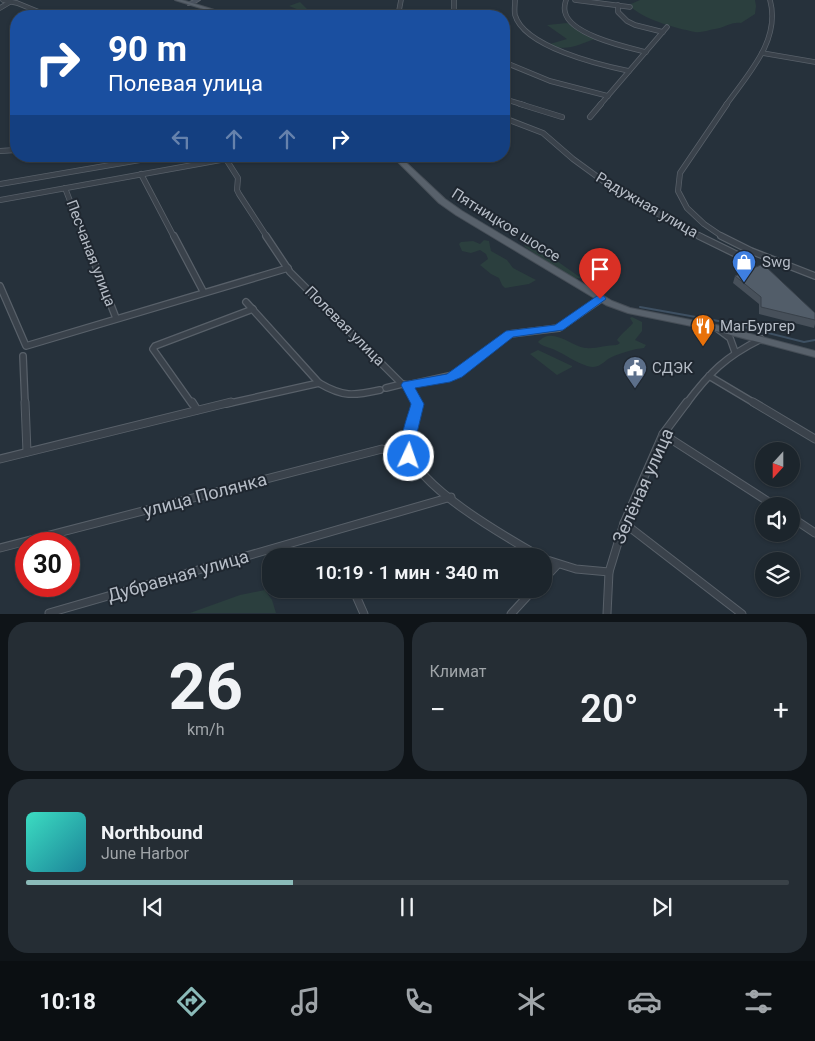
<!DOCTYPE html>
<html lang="ru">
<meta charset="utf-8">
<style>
body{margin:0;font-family:Roboto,sans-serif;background:#252d34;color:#f1f3f6;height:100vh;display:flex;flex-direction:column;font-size:19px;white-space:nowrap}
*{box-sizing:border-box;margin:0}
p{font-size:16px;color:#a0a5a9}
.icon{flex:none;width:28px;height:28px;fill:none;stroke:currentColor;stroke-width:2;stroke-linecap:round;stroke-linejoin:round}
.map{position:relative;height:614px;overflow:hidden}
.sheet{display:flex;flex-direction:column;gap:8px;padding:8px;background:#0f1418;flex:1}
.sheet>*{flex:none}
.top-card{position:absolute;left:10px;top:10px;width:500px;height:152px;border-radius:20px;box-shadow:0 1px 4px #0004,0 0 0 1px #3a4248;background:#1a4fa0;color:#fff;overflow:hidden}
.needle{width:32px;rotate:201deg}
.controls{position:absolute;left:755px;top:442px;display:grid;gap:10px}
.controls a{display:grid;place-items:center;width:45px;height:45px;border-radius:50%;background:#1c252c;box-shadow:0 1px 4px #0004,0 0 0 1px #3a4248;font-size:25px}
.speed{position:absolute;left:15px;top:532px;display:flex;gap:10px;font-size:25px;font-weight:700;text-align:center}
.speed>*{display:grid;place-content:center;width:65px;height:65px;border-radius:50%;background:#1c252c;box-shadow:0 1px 4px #0004,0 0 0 1px #3a4248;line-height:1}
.speed .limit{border:8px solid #d22;background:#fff;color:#111}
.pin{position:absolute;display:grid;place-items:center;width:42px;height:42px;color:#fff;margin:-51px -21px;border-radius:50% 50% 50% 0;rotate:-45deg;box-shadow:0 0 5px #0007}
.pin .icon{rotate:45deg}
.me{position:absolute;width:55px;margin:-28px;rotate:3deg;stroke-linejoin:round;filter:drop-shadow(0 0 4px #0008)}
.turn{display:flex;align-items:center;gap:18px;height:105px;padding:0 15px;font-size:22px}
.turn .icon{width:65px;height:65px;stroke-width:2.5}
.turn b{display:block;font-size:35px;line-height:42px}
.lanes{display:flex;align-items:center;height:48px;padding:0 15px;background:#0003;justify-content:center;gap:25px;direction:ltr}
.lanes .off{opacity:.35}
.big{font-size:38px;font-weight:600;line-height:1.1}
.sheet .widget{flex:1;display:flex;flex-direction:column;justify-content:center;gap:8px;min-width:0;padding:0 18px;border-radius:20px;background:#252d34}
.sheet .dial{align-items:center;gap:0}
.dial b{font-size:65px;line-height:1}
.song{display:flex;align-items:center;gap:15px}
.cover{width:60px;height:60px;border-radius:8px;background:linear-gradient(135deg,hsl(170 70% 55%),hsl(190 70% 35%))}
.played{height:5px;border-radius:2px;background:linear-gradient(90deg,#8bbbb9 35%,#3a4248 35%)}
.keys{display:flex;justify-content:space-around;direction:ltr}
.heat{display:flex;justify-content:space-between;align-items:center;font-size:28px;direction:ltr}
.sheet .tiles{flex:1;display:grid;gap:8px;grid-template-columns:1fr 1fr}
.widget:last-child{grid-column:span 2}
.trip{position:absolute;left:262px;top:548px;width:290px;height:50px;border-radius:20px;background:#1c252c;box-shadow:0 1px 4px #0004,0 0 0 1px #3a4248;font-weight:600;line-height:50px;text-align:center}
.tab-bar{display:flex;height:80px;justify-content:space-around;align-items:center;background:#0b0f12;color:#a0a5a9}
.tab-bar .icon{width:35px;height:35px}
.tab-bar .selected{color:#8bbbb9}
.tab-bar b{font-size:22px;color:#f1f3f6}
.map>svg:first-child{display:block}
.green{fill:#2b3f3e}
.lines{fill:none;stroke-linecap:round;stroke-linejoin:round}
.stream{stroke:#3e5062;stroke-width:2}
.street-far3-casing{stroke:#586069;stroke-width:5.5}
.street-far2-casing{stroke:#586069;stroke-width:6}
.street-far1-casing{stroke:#586069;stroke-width:8}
.street-casing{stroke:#586069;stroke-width:9}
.secondary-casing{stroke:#586069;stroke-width:2}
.primary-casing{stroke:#464e57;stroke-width:2}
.street-far3{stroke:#3a424b;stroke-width:4}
.street-far2{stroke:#3a424b;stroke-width:4.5}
.street-far1{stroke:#3a424b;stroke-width:5.5}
.street{stroke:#3a424b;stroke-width:7}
.secondary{fill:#49525e;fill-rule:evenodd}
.primary{fill:#58616b;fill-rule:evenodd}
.wall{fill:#47505a}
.building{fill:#525d69;stroke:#39414a}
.route{fill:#1a73e8;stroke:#114b97}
.labels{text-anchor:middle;stroke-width:4;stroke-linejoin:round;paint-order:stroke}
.street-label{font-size:15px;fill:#b6bdc7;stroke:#1f2730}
.poi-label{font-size:15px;fill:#b6bdc7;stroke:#1f2730;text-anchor:start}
.near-street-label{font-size:18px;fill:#b6bdc7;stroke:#1f2730}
</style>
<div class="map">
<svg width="815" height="614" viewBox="0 0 815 614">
<rect width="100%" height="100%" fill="#26313b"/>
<g class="green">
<path d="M640 0H755L756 6 755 14 741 23C733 21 723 28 715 29 709 30 701 33 695 32 676 28 648 21 632 8L631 4Z"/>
<polygon points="300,2 307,9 334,16 303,16 299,10 289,6"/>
<path d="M567 23 595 39C580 44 564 53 550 44L567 39 547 25Z"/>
<polygon points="522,237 526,237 536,243 537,247 581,278 573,279 525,247 524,243 521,240"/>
<polygon points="484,240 489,241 491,251 507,260 513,268 536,280 529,284 505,288 502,285 499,278 491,274 480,265 488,259 486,254 480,250 471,253 462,251 459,244 461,242 473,241 480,244"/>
<path d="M632 317 642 322V331L635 340 646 345 644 348C634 349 624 352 614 356 603 360 601 370 587 366 575 362 566 355 555 350 549 347 543 347 538 342 552 326 569 345 585 348 596 349 606 345 617 345L620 343 617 340C621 334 628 329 633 323L630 318Z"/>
<polygon points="538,350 572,366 572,367 557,375 530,354"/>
<polygon points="265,590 272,600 276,613 190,613 240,595"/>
</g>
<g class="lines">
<polyline class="stream" points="640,307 724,322 804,342 815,340"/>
<g class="street-far3-casing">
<g id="street-far3">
<polyline points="3,0 17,3 49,16"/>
<polyline points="454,0 454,16"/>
<path d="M515 0C515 4 514 11 515 15 524 47 600 65 629 71"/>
<path d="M566 0C565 3 564 8 565 12 570 35 626 47 646 52"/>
<polyline points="575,0 630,7"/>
<polyline points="618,5 618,12 627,21 635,25 663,32"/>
<polyline points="0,8 10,2"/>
<polyline points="364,13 368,16"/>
<polyline points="398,16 401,0"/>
<polyline points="762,53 815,62"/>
<polyline points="504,62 550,81 608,96"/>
<polyline points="504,99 524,105"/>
<polyline points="600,105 667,27"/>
<path d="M726 105C748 74 781 40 770 0"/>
</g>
</g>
<g class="street-far2-casing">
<g id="street-far2">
<polyline points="520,104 562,117"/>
<polyline points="590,117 601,104"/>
<polyline points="504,118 543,133 573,159 610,186 670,221 702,237"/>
<polyline points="0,151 16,150"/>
<polyline points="224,156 238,178 237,190 239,194 267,237"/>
<polyline points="141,174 174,237"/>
<polyline points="0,184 163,156"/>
<polyline points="65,188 84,237"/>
<polyline points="0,200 226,159"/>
<polyline points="723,237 704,224 687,208 678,191 680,173 727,104"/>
</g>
</g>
<g class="street-far1-casing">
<g id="street-far1">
<polyline points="84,236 116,318"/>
<polyline points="174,236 203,291"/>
<polyline points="266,236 290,272 402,384 408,385 414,394 416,404"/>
<polyline points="699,236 742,257"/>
<polyline points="721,236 751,251 815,276"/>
<polyline points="0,286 26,346 288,268"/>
<polyline points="246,302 319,383"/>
<polyline points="718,329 730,338 735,352"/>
<polyline points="23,356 25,404"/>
<polyline points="709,376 756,404"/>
<polyline points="408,385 458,374 510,334 559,328 601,299"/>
<polyline points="386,388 402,384"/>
<polyline points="192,404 153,349 155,346 253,309"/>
<path d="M226 404 319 383C343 397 353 396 380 390"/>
<path d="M686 404C710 372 725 357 761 339"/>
</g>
</g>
<g class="street-casing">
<g id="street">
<polyline points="25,402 27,452"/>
<polyline points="192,402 197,410"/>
<path d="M416 402C416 418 404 436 409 451 419 488 506 537 539 556"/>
<polyline points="753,402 815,439"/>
<polyline points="663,434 775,506"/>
<polyline points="0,459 231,402"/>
<polyline points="791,517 815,533"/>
<polyline points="624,523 742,614"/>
<polyline points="0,548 382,449 409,456"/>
<polyline points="544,559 576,569 609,572"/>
<polyline points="544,579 557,565"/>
<polyline points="353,589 364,614"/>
<polyline points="49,613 451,497"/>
<polyline points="511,614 534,589"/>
<polyline points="607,614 609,572 624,523 663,434 687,402"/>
</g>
</g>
<g class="secondary-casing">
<polygon id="secondary" points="194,0 200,0 192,5 188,5 188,3"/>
</g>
<g class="primary-casing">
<g id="primary">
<polygon points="175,0 182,0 234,16 226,16"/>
<polygon points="392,156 399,156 445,199 462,211 612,301 630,308 716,325 815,351 815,357 716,331 628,313 606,305 456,215 439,203"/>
</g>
</g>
<use href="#street-far3" class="street-far3"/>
<use href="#street-far2" class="street-far2"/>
<use href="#street-far1" class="street-far1"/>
<use href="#street" class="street"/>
<use href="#secondary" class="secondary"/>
<use href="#primary" class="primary"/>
</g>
<polygon class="wall" points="735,276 815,313 815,324 814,328 759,314 759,304 733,283"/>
<polygon class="building" points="763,264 815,313 815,320 761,307 761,297 735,276"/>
<path class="route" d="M597 296H604L606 299 563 330 513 337 462 377 450 382 415 388 424 404 416 437V456L414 459H404C396 444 407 419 411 404L401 385 403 382 447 374 506 331 555 325Z"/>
<defs>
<g id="shop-pin" transform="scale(1.25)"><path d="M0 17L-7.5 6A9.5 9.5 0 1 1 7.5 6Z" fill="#3f7fe0" stroke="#1f2730"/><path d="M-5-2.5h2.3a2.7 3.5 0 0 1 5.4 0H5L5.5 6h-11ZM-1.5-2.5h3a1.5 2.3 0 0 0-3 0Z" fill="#fff"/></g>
<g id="restaurant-pin" transform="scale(1.25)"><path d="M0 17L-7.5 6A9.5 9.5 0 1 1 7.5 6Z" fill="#e8710a" stroke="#1f2730"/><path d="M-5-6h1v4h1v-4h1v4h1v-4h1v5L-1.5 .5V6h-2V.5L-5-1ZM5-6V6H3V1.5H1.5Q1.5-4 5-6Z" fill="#fff"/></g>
<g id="civic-pin" transform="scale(1.25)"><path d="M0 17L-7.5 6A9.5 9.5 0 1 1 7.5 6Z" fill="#5c6f8a" stroke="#1f2730"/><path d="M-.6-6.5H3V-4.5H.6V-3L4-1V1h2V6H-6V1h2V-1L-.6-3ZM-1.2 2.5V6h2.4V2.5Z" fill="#fff"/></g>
</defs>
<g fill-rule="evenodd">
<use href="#shop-pin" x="744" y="262"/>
<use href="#restaurant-pin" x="703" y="326"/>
<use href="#civic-pin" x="635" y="368"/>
</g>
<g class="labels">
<g class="street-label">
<text transform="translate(647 205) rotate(30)" y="5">Радужная улица</text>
<text transform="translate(506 225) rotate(32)" y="5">Пятницкое шоссе</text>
<text transform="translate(91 253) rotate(69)" y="5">Песчаная улица</text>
<text transform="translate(345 326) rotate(45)" y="5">Полевая улица</text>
</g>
<g class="poi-label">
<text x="762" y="267">Swg</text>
<text x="720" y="331">МагБургер</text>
<text x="652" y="373">СДЭК</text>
</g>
<g class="near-street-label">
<text transform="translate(643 486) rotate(-66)" y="6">Зелёная улица</text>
<text transform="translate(205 495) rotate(-15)" y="6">улица Полянка</text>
<text transform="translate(178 576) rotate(-16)" y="6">Дубравная улица</text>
</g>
</g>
</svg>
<div class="controls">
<a><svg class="needle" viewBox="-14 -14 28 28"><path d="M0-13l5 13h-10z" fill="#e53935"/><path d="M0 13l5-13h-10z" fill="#a0a5a9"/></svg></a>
<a><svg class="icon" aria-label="sound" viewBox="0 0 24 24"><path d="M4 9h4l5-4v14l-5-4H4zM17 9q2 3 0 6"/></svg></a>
<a><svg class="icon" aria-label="layers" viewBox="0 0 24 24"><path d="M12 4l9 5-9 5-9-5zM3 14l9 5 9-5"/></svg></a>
</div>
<div class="speed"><div class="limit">30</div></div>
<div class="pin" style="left:600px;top:299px;background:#d93025"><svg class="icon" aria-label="arrive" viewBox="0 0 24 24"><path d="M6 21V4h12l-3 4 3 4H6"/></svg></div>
<svg class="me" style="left:409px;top:456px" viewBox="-20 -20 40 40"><circle r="17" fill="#1a73e8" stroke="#fff" stroke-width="3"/><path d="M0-11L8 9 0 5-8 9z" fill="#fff"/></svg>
<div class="trip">10:19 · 1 мин · 340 m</div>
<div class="top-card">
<div class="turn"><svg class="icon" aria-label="right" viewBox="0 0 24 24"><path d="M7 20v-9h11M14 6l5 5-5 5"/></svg><div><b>90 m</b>Полевая улица</div></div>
<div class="lanes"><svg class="icon off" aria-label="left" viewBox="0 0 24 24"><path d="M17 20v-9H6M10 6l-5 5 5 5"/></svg><svg class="icon off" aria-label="ahead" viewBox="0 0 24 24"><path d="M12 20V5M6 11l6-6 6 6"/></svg><svg class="icon off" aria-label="ahead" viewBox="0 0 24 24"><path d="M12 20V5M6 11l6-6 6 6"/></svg><svg class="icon" aria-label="right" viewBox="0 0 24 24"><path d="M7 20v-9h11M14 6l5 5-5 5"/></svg></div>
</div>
</div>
<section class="sheet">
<div class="tiles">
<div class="widget dial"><b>26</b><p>km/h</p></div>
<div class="widget"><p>Климат</p>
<div class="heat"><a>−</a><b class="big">20°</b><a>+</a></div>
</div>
<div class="widget">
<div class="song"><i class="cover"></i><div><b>Northbound</b><p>June Harbor</p></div></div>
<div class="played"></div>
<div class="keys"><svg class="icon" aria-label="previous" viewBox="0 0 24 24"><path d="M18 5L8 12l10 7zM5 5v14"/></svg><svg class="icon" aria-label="pause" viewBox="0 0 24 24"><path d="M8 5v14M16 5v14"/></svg><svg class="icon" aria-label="next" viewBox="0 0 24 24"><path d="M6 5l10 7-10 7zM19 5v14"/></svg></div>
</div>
</div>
</section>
<nav class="tab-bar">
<b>10:18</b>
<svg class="icon selected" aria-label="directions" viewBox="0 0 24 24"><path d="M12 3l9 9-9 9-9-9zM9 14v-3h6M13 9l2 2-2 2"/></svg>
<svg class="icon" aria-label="music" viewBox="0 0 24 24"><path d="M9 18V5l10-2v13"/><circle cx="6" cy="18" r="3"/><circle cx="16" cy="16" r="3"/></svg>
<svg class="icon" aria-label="phone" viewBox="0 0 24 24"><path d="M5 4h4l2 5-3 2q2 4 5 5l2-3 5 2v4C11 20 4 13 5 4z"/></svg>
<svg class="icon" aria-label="climate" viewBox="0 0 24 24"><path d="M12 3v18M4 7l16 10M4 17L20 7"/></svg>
<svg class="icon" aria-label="car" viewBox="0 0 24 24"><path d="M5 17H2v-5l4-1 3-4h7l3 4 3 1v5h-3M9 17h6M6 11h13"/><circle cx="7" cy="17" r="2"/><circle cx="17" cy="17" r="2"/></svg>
<svg class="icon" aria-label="filters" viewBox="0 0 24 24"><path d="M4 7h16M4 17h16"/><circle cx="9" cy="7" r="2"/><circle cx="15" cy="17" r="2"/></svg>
</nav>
